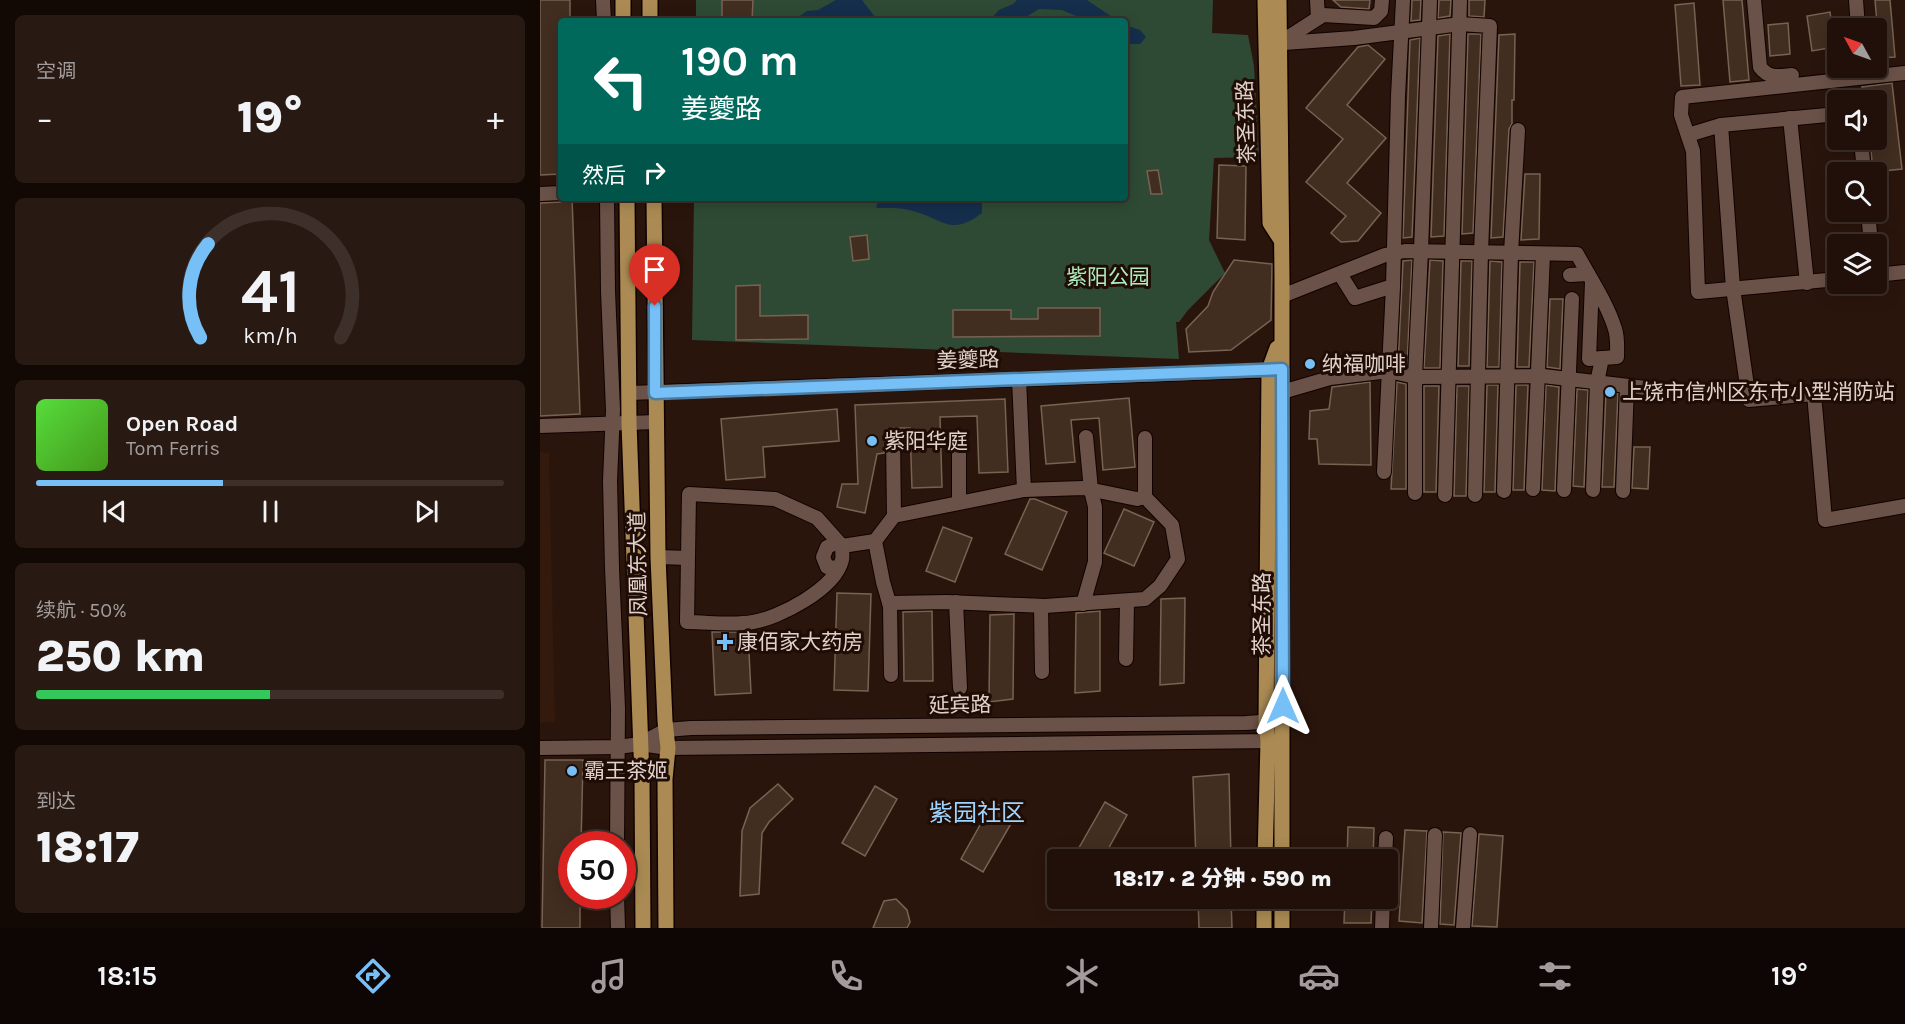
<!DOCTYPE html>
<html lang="zh">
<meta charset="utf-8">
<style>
body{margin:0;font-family:Karla,"Noto Sans SC",sans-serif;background:#281912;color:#f1f3f6;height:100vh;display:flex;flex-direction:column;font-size:22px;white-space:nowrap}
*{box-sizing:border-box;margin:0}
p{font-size:20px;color:#a29d9c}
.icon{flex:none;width:33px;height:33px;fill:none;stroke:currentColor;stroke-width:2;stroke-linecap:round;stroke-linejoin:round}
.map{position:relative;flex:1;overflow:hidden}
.details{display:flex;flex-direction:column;gap:15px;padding:15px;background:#120905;width:540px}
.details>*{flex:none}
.guide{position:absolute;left:18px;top:18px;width:570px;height:183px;border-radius:6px;box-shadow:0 3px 15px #0003,0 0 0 2px #3d302a;background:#00695c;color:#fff;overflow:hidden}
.needle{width:39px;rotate:310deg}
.fabs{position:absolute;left:1287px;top:18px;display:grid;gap:12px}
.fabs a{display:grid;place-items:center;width:60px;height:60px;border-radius:6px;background:#201009;box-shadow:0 3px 15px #0003,0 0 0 2px #3d302a;font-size:30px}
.speed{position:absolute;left:18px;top:831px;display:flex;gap:12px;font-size:30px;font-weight:700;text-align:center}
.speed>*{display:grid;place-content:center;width:78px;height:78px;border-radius:50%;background:#201009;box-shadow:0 3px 15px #0003,0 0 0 2px #3d302a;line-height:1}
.speed .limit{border:9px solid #d22;background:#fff;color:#111}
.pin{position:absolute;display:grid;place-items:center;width:51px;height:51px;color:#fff;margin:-62px -26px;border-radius:50% 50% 50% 0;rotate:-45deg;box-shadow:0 0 6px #0007}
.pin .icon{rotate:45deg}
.me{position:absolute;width:66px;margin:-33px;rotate:0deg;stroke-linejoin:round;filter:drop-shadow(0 0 4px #0008)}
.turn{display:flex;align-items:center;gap:21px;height:126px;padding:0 24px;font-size:27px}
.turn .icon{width:78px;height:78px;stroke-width:2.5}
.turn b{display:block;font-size:42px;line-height:51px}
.then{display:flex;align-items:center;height:57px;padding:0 24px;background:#0003;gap:12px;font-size:22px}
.big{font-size:45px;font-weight:800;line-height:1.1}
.details .widget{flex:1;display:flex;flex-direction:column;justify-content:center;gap:9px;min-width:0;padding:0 21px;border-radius:9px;background:#281912}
.details .dial{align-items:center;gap:0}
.dial svg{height:156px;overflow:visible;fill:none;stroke:#3d302a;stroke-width:7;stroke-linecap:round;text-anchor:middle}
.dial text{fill:#f1f3f6;stroke:none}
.song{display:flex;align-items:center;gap:18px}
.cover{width:72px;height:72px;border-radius:9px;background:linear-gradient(135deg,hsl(110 70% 55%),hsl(100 70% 35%))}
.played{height:6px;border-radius:3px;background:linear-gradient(90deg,#76c0f7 40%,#3d302a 40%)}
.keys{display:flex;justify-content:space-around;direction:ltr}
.heat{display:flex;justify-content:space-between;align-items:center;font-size:33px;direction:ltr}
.charge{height:9px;border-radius:4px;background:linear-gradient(90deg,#34c759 50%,#3d302a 0)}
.trip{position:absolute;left:507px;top:849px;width:351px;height:60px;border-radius:6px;background:#201009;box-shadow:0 3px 15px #0003,0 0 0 2px #3d302a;font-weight:800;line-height:60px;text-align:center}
.tabs{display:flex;height:96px;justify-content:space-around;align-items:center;background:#0d0604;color:#a29d9c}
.tabs .icon{width:42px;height:42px}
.tabs .selected{color:#76c0f7}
.tabs b{font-size:27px;color:#f1f3f6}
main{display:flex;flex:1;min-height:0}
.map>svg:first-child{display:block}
.built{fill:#34190d}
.green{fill:#2e4a35}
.water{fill:#142e4b}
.building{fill:#422e20;stroke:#786252;stroke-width:1.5}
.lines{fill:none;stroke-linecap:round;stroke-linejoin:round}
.minor-casing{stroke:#110200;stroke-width:16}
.major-casing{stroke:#110200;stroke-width:18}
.minor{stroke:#6b5248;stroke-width:14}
.major{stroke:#ab8b53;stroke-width:15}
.route-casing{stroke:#4d7da1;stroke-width:15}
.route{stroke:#76c0f7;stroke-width:10}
.poi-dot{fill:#76c0f7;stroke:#1f0c05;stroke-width:2}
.labels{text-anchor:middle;stroke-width:6;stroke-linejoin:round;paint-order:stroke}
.street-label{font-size:21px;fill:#e0d1cb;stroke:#1f0c05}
.park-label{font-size:21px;fill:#adeebe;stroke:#1f0c05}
.poi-label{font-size:21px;fill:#e0d1cb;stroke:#1f0c05;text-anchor:start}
.quarter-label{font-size:24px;fill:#9ed4fd;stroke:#1f0c05}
</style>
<main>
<section class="details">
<div class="widget"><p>空调</p>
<div class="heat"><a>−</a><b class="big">19°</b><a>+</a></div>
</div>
<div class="widget dial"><svg viewBox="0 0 100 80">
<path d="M14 69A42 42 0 1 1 86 69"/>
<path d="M14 69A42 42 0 0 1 18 21" stroke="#76c0f7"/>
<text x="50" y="56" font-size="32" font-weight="700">41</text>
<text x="50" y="72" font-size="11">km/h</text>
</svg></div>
<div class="widget">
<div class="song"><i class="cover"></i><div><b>Open Road</b><p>Tom Ferris</p></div></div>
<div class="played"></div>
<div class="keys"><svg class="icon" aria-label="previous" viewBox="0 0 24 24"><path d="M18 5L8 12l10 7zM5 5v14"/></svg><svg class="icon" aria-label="pause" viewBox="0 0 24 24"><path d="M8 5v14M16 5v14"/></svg><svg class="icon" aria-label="next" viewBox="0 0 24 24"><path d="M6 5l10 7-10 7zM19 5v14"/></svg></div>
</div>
<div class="widget"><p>续航 · 50%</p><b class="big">250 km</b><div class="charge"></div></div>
<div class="widget"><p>到达</p><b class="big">18:17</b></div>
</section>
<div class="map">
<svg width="1365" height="928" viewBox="0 0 1365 928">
<rect width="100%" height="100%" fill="#2a150c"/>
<polygon class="built" points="0,452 9,453 15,722 0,723"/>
<polygon class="green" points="156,0 673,0 672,33 708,35 714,66 719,157 674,158 669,240 685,273 648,310 639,322 636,322 639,359 152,340 154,198 585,198 585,21 156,21"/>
<g class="water">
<polygon points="296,0 322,0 338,21 252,21 267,11 278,10"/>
<polygon points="477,0 547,0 578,21 548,21 522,10 499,9 479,21 449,21 459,10 473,4"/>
<polygon points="585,25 600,30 606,37 600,44 585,44"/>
<path d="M339 198H442V213C410 237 404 219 373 211 362 207 348 208 336 208Z"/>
</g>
<g class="building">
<polygon points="0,0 30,0 30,21 21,21 21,174 0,175"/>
<polygon points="182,0 213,0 212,21 182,21"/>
<polygon points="793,0 830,0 829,9 801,7"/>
<polygon points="872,0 881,0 880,20 871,21"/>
<polygon points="899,0 911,0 910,16 898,18"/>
<polygon points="929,0 945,0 944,17 929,16"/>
<polygon points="1183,0 1202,0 1209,80 1190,82"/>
<polygon points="1335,0 1350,0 1355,57 1340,58"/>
<polygon points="1154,3 1160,85 1141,86 1135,5"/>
<polygon points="1290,12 1295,47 1272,51 1267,16"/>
<polygon points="1248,23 1250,54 1230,56 1228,25"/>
<polygon points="910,34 904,236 891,237 898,36"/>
<polygon points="928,34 941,34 933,233 922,234"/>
<polygon points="975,34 974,100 972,100 972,124 969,129 963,237 951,238 959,35"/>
<polygon points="880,38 872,237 863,238 870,40"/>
<polygon points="828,45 845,59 807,105 846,138 807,183 841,213 818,241 801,242 791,233 806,216 766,182 803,139 766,108 818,47"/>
<polygon points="1352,83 1362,169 1333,172 1330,140 1336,140 1336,100 1324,100 1322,87"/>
<polygon points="679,165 706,166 705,240 677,238"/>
<polygon points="618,170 622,194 611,194 607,171"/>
<polygon points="985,174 1000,174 999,239 981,240"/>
<polygon points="28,198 32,198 40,414 0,416 0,203 21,202"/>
<polygon points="327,235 329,259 313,261 310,237"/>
<polygon points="694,260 732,264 731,320 691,350 649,352 646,329 668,306 673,292"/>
<polygon points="872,260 867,366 858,364 863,261"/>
<polygon points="890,260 903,261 900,368 884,368"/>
<polygon points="921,261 932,261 929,366 918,366"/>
<polygon points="950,261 962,262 959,367 947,367"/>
<polygon points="980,262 994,262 989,367 977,367"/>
<polygon points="220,285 220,316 268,315 268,339 196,340 196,286"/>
<polygon points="1010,299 1023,299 1020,369 1007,367"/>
<polygon points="498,308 560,308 560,336 413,337 413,310 471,310 471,319 498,319"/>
<polygon points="830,382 831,465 779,464 777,439 769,439 770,411 789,409 792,387"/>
<polygon points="857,382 866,384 866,489 851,489"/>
<polygon points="947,385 958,385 955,492 944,492"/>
<polygon points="976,385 988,385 984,490 973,490"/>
<polygon points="1006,385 1019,387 1015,491 1002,490"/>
<polygon points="884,386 899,386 896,492 884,492"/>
<polygon points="917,386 929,386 926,496 914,496"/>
<polygon points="1037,389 1048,390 1044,487 1033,486"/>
<polygon points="1066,392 1078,394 1074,487 1062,487"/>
<polygon points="589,398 595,467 563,470 559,418 531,420 535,462 506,464 501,406"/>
<polygon points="465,399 468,472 439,473 437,416 400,417 402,487 372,488 370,428 352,428 348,429 345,433 344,453 337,454 325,513 297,507 302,484 318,484 315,405"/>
<polygon points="297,409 299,441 223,447 225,477 186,480 181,419"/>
<polygon points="1094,447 1110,447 1108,489 1092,488"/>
<polygon points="490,499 495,499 527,512 502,570 465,554"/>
<polygon points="584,509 614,522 594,566 564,553"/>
<polygon points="403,527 432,538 415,582 386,571"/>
<polygon points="297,593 331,594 328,691 294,690"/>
<polygon points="645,598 644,683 620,685 621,599"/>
<polygon points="392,611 393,681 364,681 363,612"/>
<polygon points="560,611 560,691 535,693 536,613"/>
<polygon points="474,614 473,699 449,702 450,615"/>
<polygon points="172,632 208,632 211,693 175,695"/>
<polygon points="5,760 43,760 41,844 32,844 32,896 40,896 40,928 2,928"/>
<polygon points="689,774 691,860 656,860 653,777"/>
<polygon points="238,784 253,799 229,822 222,833 219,894 200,896 202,831 210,808"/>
<polygon points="335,786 357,799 325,856 302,843"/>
<polygon points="453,802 476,815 443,872 421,859"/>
<polygon points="565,802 587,815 562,860 532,860"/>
<polygon points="808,827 834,828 833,860 807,860"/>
<polygon points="865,830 887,831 882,923 859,921"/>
<polygon points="903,832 921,833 914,925 900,924"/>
<polygon points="939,834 963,836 957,927 932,926"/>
<polygon points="658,898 691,898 692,928 659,928"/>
<polygon points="805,898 832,898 831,923 804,923"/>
<polygon points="356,899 367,910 370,922 367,928 333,928 344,901"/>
</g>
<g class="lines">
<g class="minor-casing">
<g id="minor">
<polyline points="63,0 64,21"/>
<polyline points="777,0 778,18"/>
<path d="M1214 0 1220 67C1229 79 1239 76 1252 75"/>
<polyline points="1316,0 1318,28"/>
<polyline points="741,42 783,15 834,18 841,11 842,0"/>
<polyline points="730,44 814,38 920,24 950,26 941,252 935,495"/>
<polyline points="1250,118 1267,283"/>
<polyline points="1181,125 1193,288 1209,400 1274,394 1285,520 1365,506"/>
<polyline points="1148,135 1181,125 1298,114"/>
<polyline points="1321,140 1324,172"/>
<polyline points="0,194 21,193"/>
<polyline points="67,198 68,291 73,410 70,481 72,568 78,708 77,844"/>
<polyline points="1328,212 1331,244"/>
<polyline points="800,274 815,298 853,286 858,96 863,0"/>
<polyline points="1030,275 1048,274"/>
<polyline points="1336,275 1365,272"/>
<polyline points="1298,279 1158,292 1153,151 1141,115 1142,97 1365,73"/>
<path d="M742 296 845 255 865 251 1037 254C1050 278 1067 303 1075 329 1078 338 1077 348 1077 357L1049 359 1052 282"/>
<polyline points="479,379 484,490"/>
<polyline points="742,392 790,378 849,371 875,377 1003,376 1106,388"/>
<polyline points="89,393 738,370"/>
<polyline points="0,426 117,422"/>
<polyline points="353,437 354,516"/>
<polyline points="844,472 853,286"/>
<polyline points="993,489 1003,254"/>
<polyline points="1024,490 1032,299"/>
<polyline points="1053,490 1057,383 1062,358"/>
<polyline points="964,491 971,253 978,130"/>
<polyline points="1083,491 1087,386"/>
<polyline points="875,493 875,377 881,251 890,0"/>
<path d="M149 494 235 499 277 518 302 546C302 550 303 557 302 560 295 589 239 618 213 622 192 626 168 622 147 622Z"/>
<polyline points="905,495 920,0"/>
<polyline points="419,502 419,440"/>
<polyline points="335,541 343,582 350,606 351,675"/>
<polyline points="298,542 287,547 283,557 287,567 298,568"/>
<polyline points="302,546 335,541 354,516 484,490 543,488 597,499 605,497 605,438"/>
<polyline points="118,557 148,558"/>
<polyline points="416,602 420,688"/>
<polyline points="349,603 407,602 505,606 605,599 620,586 638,559 632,525 605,497"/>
<polyline points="543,604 555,562 555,507 551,490 546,437"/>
<polyline points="501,606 502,672"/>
<polyline points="586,659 587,602"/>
<polyline points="100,744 126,730 151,728 706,723 736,721"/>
<polyline points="0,748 78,747 100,744 128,748 738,741"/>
<polyline points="845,860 846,838"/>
<polyline points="77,896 78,928"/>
<polyline points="842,928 843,898"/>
<polyline points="891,928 895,835"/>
<polyline points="923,928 930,834"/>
</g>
</g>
<g class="major-casing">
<g id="major">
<polyline points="83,0 83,21"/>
<polyline points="110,0 110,21"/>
<polyline points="725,0 730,223 741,240"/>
<polyline points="739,0 742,277 742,860"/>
<polyline points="87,198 89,423 102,778 103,928"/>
<polyline points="114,198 118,557 125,721 128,748 125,779 126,928"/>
<polyline points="725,860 728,741 726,723 729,370 737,348"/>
<polyline points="724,928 724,898"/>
<polyline points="742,928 742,898"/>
</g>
</g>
<use href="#minor" class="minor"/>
<use href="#major" class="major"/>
</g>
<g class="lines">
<g class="route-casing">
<polyline id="route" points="115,306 115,393 742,369 743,706"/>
</g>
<use href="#route" class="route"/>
</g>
<g class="poi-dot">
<circle cx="770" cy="364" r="6"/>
<circle cx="1070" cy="392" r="6"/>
<circle cx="332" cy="441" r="6"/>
<path d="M182 633h6v6h6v6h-6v6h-6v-6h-6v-6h6z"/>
<circle cx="32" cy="771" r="6"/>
</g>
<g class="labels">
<g class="street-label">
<text transform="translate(706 122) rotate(-92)" y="7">茶圣东路</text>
<text transform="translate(428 360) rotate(-2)" y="7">姜夔路</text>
<text transform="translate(98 564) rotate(-91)" y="7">凤凰东大道</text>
<text transform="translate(722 614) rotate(-90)" y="7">茶圣东路</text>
<text transform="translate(420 705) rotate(-1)" y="7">延宾路</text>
</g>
<g class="park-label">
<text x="568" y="284">紫阳公园</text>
</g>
<g class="poi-label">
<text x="782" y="371">纳福咖啡</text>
<text x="1082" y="399">上饶市信州区东市小型消防站</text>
<text x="344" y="448">紫阳华庭</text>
<text x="197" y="649">康佰家大药房</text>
<text x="44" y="778">霸王茶姬</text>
</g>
<g class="quarter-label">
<text x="437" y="821">紫园社区</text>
</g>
</g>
</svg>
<div class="fabs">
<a><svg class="needle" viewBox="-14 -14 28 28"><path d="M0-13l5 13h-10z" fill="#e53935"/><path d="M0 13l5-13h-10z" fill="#a29d9c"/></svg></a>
<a><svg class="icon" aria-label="sound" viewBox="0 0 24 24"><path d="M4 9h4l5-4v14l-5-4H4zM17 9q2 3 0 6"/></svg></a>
<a><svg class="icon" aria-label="search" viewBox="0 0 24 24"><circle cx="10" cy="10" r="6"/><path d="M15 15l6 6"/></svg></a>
<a><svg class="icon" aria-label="layers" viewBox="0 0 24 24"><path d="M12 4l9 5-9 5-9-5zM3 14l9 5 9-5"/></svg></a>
</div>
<div class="speed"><div class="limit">50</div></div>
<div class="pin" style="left:115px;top:306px;background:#d93025"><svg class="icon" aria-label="arrive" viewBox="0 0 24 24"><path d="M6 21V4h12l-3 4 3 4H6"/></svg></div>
<svg class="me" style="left:743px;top:706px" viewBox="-20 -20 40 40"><path d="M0-17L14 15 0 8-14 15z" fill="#76c0f7" stroke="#fff" stroke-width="4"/></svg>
<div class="trip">18:17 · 2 分钟 · 590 m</div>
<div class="guide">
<div class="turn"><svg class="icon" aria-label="left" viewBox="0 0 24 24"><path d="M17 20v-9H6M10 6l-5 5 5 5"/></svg><div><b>190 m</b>姜夔路</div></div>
<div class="then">然后<svg class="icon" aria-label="right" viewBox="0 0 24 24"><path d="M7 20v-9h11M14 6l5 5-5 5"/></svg></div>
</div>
</div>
</main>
<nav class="tabs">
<b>18:15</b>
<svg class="icon selected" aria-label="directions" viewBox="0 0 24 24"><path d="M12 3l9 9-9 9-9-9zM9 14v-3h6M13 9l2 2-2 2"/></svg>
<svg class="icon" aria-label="music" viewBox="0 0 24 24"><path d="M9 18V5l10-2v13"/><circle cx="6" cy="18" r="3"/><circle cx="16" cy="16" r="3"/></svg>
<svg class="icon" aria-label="phone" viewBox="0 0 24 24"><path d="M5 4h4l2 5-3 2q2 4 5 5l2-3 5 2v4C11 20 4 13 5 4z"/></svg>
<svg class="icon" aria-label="climate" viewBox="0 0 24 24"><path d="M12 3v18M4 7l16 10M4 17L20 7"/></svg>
<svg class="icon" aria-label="car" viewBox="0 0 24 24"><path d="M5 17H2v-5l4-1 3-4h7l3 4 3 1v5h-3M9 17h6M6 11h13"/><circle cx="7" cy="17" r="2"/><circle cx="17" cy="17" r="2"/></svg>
<svg class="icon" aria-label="filters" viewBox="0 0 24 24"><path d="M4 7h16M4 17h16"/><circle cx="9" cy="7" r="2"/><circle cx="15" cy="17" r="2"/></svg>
<b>19°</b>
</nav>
